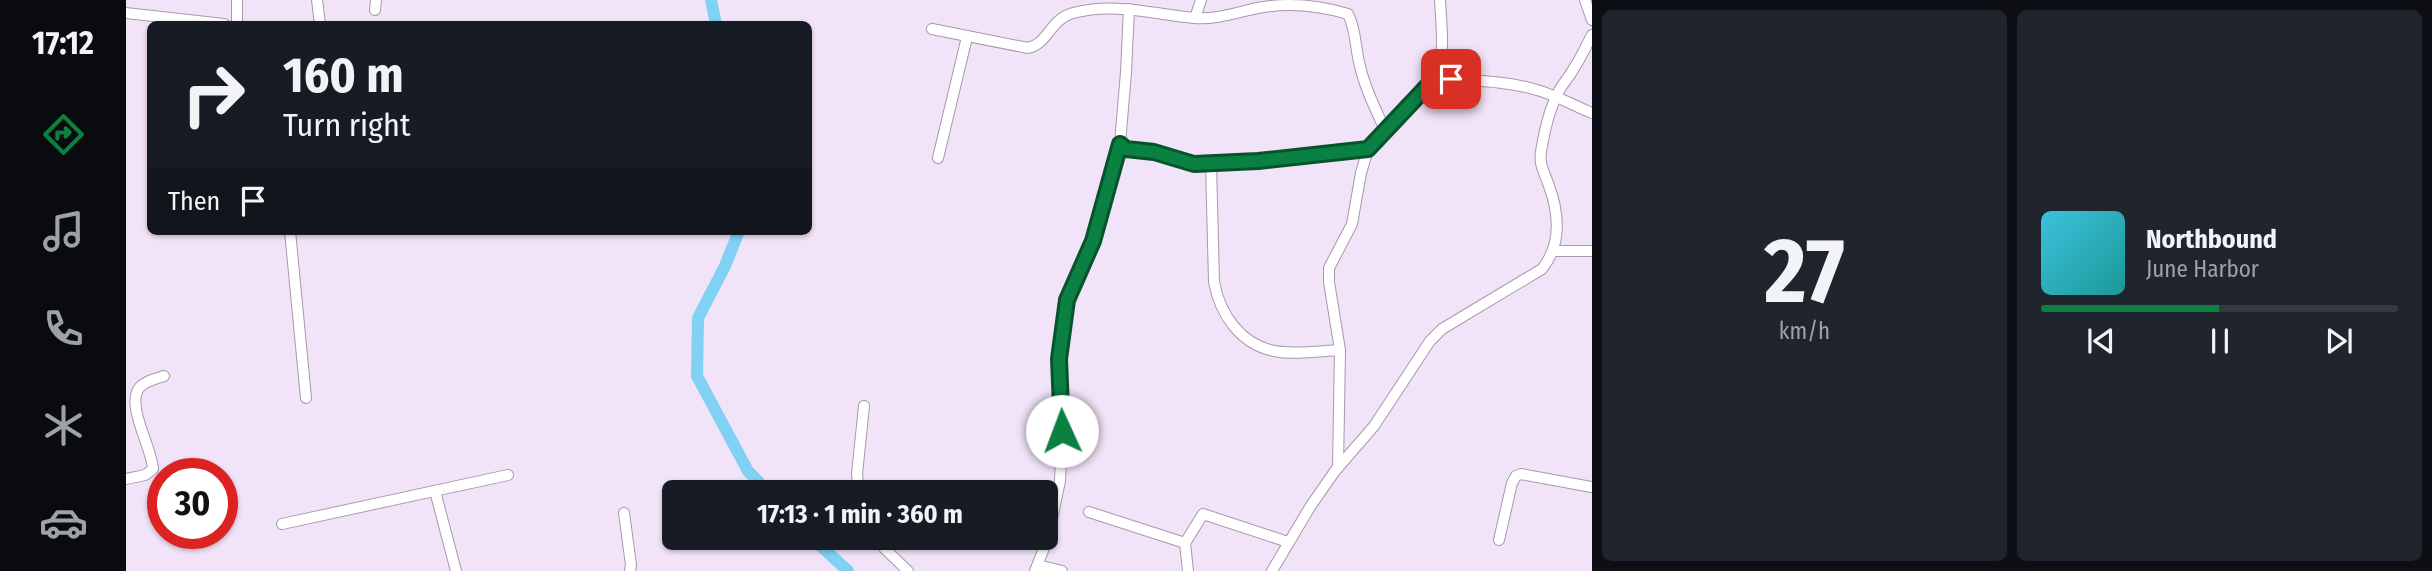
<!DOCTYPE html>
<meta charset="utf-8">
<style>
body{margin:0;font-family:"Fira Sans Condensed",sans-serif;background:#20242c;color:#f1f3f6;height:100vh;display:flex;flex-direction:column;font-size:26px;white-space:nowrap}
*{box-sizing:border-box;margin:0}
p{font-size:23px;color:#9ea1a6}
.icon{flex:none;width:38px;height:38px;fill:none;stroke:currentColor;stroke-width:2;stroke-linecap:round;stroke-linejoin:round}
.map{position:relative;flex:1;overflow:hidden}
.side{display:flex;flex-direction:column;gap:10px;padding:10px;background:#0d0f14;width:840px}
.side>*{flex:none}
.top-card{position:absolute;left:21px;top:21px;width:665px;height:214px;border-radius:10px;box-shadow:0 2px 5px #0004;background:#171b24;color:#f1f3f6;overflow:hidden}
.speed{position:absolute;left:21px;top:458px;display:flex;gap:14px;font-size:35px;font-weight:700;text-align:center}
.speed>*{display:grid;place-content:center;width:91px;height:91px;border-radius:50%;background:#171b24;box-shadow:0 2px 5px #0004;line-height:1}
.speed .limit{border:10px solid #d22;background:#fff;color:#111}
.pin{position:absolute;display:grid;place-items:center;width:60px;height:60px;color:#fff;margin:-30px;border-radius:14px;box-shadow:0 4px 10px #0006}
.me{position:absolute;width:77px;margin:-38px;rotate:358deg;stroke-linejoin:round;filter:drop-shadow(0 0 5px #0008)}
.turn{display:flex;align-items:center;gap:24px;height:147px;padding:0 21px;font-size:32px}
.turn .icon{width:91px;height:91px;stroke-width:2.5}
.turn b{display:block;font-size:49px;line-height:60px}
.then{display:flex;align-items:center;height:66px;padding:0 21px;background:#0003;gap:14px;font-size:26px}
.side .widget{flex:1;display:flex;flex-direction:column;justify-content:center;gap:10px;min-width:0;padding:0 24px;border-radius:10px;background:#20242c}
.side .dial{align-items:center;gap:0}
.dial b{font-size:91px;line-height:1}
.song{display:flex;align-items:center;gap:21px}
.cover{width:84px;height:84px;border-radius:10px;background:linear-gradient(135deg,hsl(190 70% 55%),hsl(180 70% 35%))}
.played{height:7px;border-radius:4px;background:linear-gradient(90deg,#0b8043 50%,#363941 50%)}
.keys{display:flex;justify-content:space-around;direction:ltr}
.side .tiles{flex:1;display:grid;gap:10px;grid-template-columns:repeat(2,1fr)}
.trip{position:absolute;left:536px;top:480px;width:396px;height:70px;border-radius:10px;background:#171b24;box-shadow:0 2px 5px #0004;font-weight:700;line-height:70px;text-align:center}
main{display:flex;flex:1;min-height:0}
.menu{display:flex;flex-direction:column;width:126px;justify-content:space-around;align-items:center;background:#090b0e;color:#9ea1a6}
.menu .icon{width:49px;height:49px}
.menu .active{color:#0b8043}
.menu b{font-size:32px;color:#f1f3f6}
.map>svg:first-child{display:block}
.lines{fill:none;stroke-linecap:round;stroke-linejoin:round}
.canal{stroke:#80d1f4;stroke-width:12}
.minor-casing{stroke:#a699ac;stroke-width:12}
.minor{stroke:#fff;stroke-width:10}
.route-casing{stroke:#07532c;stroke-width:18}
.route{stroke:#0b8043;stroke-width:12}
</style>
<main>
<nav class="menu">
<b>17:12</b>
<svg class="icon active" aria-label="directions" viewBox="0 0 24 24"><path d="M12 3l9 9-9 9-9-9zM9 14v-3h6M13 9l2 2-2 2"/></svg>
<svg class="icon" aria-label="music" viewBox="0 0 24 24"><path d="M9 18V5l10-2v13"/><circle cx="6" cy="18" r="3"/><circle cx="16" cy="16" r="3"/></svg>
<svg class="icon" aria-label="phone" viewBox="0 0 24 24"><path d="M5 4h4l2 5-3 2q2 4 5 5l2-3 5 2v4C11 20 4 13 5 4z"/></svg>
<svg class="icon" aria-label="climate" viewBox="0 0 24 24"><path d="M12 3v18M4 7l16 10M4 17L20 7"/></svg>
<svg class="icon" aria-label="car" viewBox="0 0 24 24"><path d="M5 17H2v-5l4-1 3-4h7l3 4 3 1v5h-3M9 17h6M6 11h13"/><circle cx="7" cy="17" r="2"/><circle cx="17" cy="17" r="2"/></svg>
</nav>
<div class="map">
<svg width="1466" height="571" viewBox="0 0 1466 571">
<rect width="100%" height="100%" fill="#f1e3f8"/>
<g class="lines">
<g class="canal">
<polyline points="585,0 590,24"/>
<polyline points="613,231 599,266 572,318 571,376 622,471 642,492"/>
<polyline points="685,537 722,571"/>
</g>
<g class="minor-casing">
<g id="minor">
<polyline points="191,0 194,24"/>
<polyline points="1459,0 1466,20"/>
<polyline points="249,10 250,0"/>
<polyline points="0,13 98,24"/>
<polyline points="1069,18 1075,0"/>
<polyline points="111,24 111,0"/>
<path d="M806 29 902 48C923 43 924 19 947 13 988 2 1027 14 1068 18 1092 20 1114 11 1137 7 1164 3 1195 6 1222 14 1230 30 1229 45 1233 62 1238 86 1249 108 1259 130"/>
<path d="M1309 78C1343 81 1378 80 1411 90 1430 95 1448 106 1466 113"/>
<polyline points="994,144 1000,149 1028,152 1068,164 1132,161 1242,149"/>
<polyline points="812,158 841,37"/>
<path d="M1085 163 1088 282C1094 314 1114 344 1148 351 1169 355 1193 351 1214 350"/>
<polyline points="164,231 180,398"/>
<polyline points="1428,251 1466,251"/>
<path d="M1212 468 1214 350 1203 282V268L1226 224 1235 173 1242 149C1259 129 1304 93 1312 71 1319 50 1315 22 1314 0"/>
<path d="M0 479 19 475 27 469C26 448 0 406 13 388 19 381 29 379 38 376"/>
<polyline points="309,491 330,571"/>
<polyline points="735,492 732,484 731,474 738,406"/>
<polyline points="963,512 1059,543"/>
<polyline points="498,513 505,565 504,571"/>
<polyline points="156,524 382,475"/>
<polyline points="755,537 758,548 782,571"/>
<polyline points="1373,540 1386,483 1390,476 1395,474 1466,487"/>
<polyline points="912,565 936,571"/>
<polyline points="909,571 922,538 934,481 936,431 933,359 941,300 967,241 994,144 1000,72 1003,9"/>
<polyline points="1062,571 1059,543 1077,514 1162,542"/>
<path d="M1146 571 1184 507 1209 471 1248 426 1304 341 1316 329 1416 269C1436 244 1433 212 1422 183 1418 172 1413 164 1415 152 1418 133 1422 113 1431 95 1435 85 1443 78 1448 68 1455 58 1460 46 1466 35"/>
</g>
</g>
<use href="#minor" class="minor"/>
</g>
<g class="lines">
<g class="route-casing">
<polyline id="route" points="936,431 933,359 941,300 967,241 994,144 1000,149 1028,152 1068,164 1132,161 1242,149 1309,78 1325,79"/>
</g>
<use href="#route" class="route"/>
</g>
</svg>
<div class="speed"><div class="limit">30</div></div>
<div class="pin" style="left:1325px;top:79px;background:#d93025"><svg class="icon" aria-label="arrive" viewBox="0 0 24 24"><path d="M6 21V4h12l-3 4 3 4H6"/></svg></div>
<svg class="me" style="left:936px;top:431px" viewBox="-20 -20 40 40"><circle r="19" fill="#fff"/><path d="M0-13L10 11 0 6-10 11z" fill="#0b8043"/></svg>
<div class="trip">17:13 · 1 min · 360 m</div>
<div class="top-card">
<div class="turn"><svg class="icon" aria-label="right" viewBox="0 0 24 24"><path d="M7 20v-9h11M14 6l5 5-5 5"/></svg><div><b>160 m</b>Turn right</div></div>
<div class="then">Then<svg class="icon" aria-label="arrive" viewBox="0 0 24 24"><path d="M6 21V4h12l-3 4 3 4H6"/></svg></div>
</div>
</div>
<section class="side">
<div class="tiles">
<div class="widget dial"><b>27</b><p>km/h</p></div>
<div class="widget">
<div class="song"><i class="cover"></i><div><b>Northbound</b><p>June Harbor</p></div></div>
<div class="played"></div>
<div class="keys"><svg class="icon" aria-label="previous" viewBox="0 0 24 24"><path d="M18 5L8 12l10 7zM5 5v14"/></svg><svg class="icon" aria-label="pause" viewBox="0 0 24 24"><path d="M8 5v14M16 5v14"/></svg><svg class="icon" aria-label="next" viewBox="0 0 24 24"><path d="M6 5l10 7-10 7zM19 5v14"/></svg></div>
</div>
</div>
</section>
</main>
